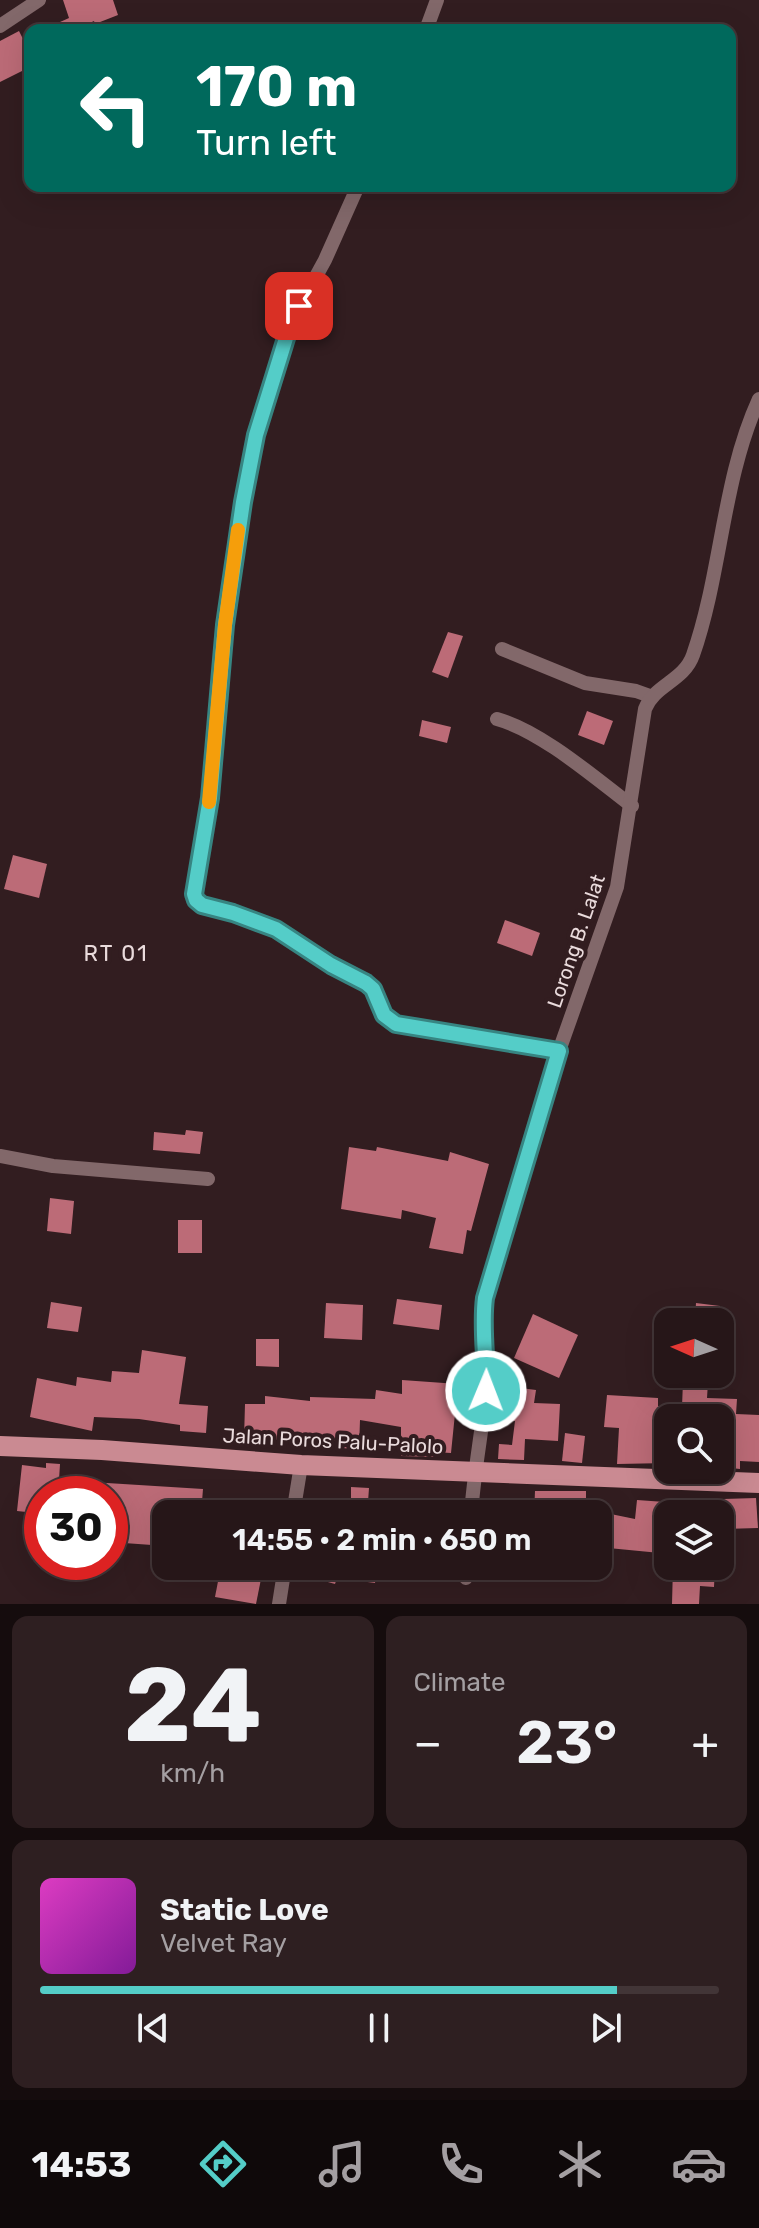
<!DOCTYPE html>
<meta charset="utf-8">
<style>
body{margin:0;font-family:Rubik,sans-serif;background:#2e1f21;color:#f1f3f6;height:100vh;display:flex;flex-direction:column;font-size:30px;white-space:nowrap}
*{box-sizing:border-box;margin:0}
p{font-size:26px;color:#a49fa2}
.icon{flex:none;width:44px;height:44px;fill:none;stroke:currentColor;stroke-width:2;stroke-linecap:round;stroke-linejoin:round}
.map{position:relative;height:1604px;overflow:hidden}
.sheet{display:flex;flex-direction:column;gap:12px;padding:12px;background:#150c0d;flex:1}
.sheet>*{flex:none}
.top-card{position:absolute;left:24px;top:24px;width:712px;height:168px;border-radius:16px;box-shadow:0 8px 32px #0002,0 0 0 2px #423537;background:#00695c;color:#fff;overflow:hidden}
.needle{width:52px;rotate:273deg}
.controls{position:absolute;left:654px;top:1308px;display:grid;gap:16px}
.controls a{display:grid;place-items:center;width:80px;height:80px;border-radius:16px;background:#261618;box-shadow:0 8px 32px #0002,0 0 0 2px #423537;font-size:40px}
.speed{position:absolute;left:24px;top:1476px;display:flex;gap:16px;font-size:40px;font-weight:700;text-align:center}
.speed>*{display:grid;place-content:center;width:104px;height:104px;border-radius:50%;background:#261618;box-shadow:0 8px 32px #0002,0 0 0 2px #423537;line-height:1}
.speed .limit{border:12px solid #d22;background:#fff;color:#111}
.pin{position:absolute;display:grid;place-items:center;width:68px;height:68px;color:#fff;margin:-34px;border-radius:16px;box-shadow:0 4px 12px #0006}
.me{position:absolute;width:88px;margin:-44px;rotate:1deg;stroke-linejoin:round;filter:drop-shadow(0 0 6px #0008)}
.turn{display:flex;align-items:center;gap:28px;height:168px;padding:0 40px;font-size:36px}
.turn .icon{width:104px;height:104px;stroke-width:2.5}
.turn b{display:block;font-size:56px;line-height:68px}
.big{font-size:60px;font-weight:600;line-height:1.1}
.sheet .card{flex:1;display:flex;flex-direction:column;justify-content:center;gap:12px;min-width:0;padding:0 28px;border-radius:16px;background:#2e1f21}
.sheet .dial{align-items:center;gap:0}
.dial b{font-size:104px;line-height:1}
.song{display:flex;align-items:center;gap:24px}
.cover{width:96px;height:96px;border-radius:12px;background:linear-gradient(135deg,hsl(310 70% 55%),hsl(290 70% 35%))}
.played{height:8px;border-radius:4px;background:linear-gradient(90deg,#54cdc8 85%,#423537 85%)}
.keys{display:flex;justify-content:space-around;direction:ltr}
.heat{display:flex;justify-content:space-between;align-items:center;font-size:44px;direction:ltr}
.sheet .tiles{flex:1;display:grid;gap:12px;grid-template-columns:1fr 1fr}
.card:last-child{grid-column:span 2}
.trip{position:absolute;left:152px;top:1500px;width:460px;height:80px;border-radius:16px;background:#261618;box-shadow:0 8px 32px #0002,0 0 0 2px #423537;font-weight:600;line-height:80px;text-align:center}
.menu{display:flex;height:128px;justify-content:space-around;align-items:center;background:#0f090a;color:#a49fa2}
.menu .icon{width:56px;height:56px}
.menu .active{color:#54cdc8}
.menu b{font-size:36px;color:#f1f3f6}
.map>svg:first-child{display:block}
.building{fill:#bc6b77}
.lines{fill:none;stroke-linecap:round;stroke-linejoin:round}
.minor{stroke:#82686a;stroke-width:14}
.primary{stroke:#ca8a92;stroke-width:20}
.route-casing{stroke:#378582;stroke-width:20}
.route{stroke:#54cdc8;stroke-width:14}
.slow{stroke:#f59e0b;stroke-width:14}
.labels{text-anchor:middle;stroke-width:8;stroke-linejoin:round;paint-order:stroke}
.street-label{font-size:20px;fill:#eadbdc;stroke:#321d20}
.neighbourhood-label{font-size:22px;letter-spacing:2px;fill:#eadbdc;stroke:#321d20}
</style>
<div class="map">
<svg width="759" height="1604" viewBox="0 0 759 1604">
<rect width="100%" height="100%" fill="#321d20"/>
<g class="building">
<polygon points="63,0 113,0 118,15 95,24 94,21 74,30 42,30 69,18"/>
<polygon points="19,31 30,53 30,67 0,82 0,41"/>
<polygon points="448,632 463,636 448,678 432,672"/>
<polygon points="587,711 613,721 604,745 578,735"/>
<polygon points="422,720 451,727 447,743 419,736"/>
<polygon points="13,855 47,864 39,898 4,889"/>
<polygon points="505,920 540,933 532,956 497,943"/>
<polygon points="186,1130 203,1132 200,1154 153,1150 154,1132 185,1135"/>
<polygon points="349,1147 376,1151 377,1147 448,1161 450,1152 489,1164 471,1231 467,1230 463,1254 429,1248 436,1218 402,1210 401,1219 341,1209"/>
<polygon points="50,1198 74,1201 71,1234 47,1231"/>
<rect x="178" y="1220" width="24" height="33"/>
<polygon points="397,1299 442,1305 439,1330 393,1324"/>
<polygon points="51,1302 82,1307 78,1332 47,1328"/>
<polygon points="326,1303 363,1305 362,1340 324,1338"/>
<polygon points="696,1303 720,1306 718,1322 695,1321"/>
<polygon points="533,1314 578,1335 559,1378 514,1358"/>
<polygon points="256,1339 279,1339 279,1367 256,1366"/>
<polygon points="142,1350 186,1357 179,1404 208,1406 206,1433 180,1431 180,1425 139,1419 94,1417 92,1431 30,1417 37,1378 76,1386 77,1377 111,1382 112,1371 139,1373"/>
<polygon points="402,1380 458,1384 451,1453 434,1452 435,1457 401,1456 401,1427 360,1420 359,1449 340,1448 340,1441 244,1439 245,1404 265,1404 265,1396 310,1401 310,1397 375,1399 376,1390 402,1394"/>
<polygon points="683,1381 708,1382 707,1398 737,1399 736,1414 759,1415 759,1462 740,1461 740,1469 722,1467 724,1433 720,1433 720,1418 668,1418 668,1463 617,1464 619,1428 604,1427 607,1395 658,1398 658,1406 682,1407"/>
<polygon points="498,1382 514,1383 513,1387 536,1390 534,1403 560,1404 558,1441 525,1439 524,1460 498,1459 499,1444 512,1445 515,1421 495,1419"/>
<polygon points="565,1433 585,1436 582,1463 562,1461"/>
<polygon points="46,1463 60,1464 59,1480 203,1489 201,1514 166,1514 166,1546 110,1542 110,1494 38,1494 36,1513 17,1511 22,1465 46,1468"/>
<polygon points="351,1487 369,1488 368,1502 415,1505 414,1514 351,1514"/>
<polygon points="535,1491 586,1491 586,1514 534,1514"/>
<polygon points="756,1498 758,1528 724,1529 723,1499"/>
<polygon points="421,1500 444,1501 443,1514 421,1514"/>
<polygon points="637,1500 665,1502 660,1553 598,1547 601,1512 635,1519"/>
<polygon points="321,1566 349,1569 350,1566 396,1566 395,1578 376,1576 375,1583 337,1578 335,1584 317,1579"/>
<polygon points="507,1566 529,1566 529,1582 506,1581"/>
<polygon points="673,1566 715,1566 714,1587 700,1586 699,1604 672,1604"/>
<polygon points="220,1571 261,1579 256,1604 215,1597"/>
</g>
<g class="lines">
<g class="minor">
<polyline points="0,26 39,0"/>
<polyline points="426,30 437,0"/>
<polyline points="358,186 325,260 291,322 256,435 230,583 210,798 194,894 196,900 202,905 233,913 276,929 331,965 366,983 373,989 384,1015 396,1024 559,1051"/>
<polyline points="502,649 585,683 636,691 650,696"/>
<path d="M497 719C541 731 595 778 632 806"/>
<polyline points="0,1156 53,1166 208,1179"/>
<polyline points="293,1514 301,1465"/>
<path d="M471 1514C474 1472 482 1432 486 1391 489 1359 481 1329 485 1298L559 1051 617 887 645 709C654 685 684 681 693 655 722 572 722 480 759 399"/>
<polyline points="466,1578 467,1566"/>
<polyline points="279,1604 285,1566"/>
</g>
<polyline class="primary" points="0,1446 102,1450 301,1465 759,1483"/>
</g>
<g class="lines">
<g class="route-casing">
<path id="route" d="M299 306 291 322 256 435 243 502 225 625 210 798 194 894 196 900 202 905 233 913 276 929 331 965 366 983 373 989 384 1015 396 1024 559 1051 485 1298C481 1329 487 1360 486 1391"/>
</g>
<use href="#route" class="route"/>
<polyline class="slow" points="209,802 225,625 238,530"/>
</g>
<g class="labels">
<g class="street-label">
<text transform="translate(576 941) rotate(-71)" y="7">Lorong B. Lalat</text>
<text transform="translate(333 1441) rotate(3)" y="7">Jalan Poros Palu-Palolo</text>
</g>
<g class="neighbourhood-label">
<text x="116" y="961">RT 01</text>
</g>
</g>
</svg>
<div class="controls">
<a><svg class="needle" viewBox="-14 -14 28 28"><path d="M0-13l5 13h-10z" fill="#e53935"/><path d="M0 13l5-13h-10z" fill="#a49fa2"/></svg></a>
<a><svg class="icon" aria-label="search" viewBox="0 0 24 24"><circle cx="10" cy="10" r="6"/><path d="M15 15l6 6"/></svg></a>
<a><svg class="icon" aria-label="layers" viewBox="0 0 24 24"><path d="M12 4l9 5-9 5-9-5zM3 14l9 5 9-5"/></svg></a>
</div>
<div class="speed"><div class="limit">30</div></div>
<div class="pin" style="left:299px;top:306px;background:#d93025"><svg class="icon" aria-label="arrive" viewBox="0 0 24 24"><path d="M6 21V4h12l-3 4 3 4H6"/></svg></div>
<svg class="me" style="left:486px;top:1391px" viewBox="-20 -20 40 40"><circle r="17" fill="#54cdc8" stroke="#fff" stroke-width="3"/><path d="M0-11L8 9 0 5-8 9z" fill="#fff"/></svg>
<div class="trip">14:55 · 2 min · 650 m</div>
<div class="top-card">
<div class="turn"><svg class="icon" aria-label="left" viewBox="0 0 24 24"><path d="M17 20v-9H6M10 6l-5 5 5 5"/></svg><div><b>170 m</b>Turn left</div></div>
</div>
</div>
<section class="sheet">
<div class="tiles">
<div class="card dial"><b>24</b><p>km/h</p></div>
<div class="card"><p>Climate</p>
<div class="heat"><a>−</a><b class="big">23°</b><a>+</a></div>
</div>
<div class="card">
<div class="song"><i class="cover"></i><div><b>Static Love</b><p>Velvet Ray</p></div></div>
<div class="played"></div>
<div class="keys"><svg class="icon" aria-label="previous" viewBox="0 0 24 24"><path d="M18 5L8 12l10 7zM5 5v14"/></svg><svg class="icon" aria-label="pause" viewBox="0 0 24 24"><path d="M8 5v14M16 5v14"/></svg><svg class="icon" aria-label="next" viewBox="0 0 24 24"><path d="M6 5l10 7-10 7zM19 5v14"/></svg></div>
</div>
</div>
</section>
<nav class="menu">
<b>14:53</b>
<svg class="icon active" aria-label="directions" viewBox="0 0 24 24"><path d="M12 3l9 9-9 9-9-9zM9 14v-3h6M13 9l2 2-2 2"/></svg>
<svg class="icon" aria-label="music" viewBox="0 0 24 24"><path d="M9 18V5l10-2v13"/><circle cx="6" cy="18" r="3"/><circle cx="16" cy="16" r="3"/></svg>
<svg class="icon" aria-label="phone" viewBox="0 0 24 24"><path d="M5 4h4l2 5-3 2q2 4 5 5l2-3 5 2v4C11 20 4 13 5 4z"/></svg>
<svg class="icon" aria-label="climate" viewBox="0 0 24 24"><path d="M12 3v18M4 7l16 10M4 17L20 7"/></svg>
<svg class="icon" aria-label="car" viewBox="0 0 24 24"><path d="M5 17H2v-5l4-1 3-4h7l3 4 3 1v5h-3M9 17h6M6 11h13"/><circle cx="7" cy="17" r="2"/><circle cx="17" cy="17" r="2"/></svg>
</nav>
